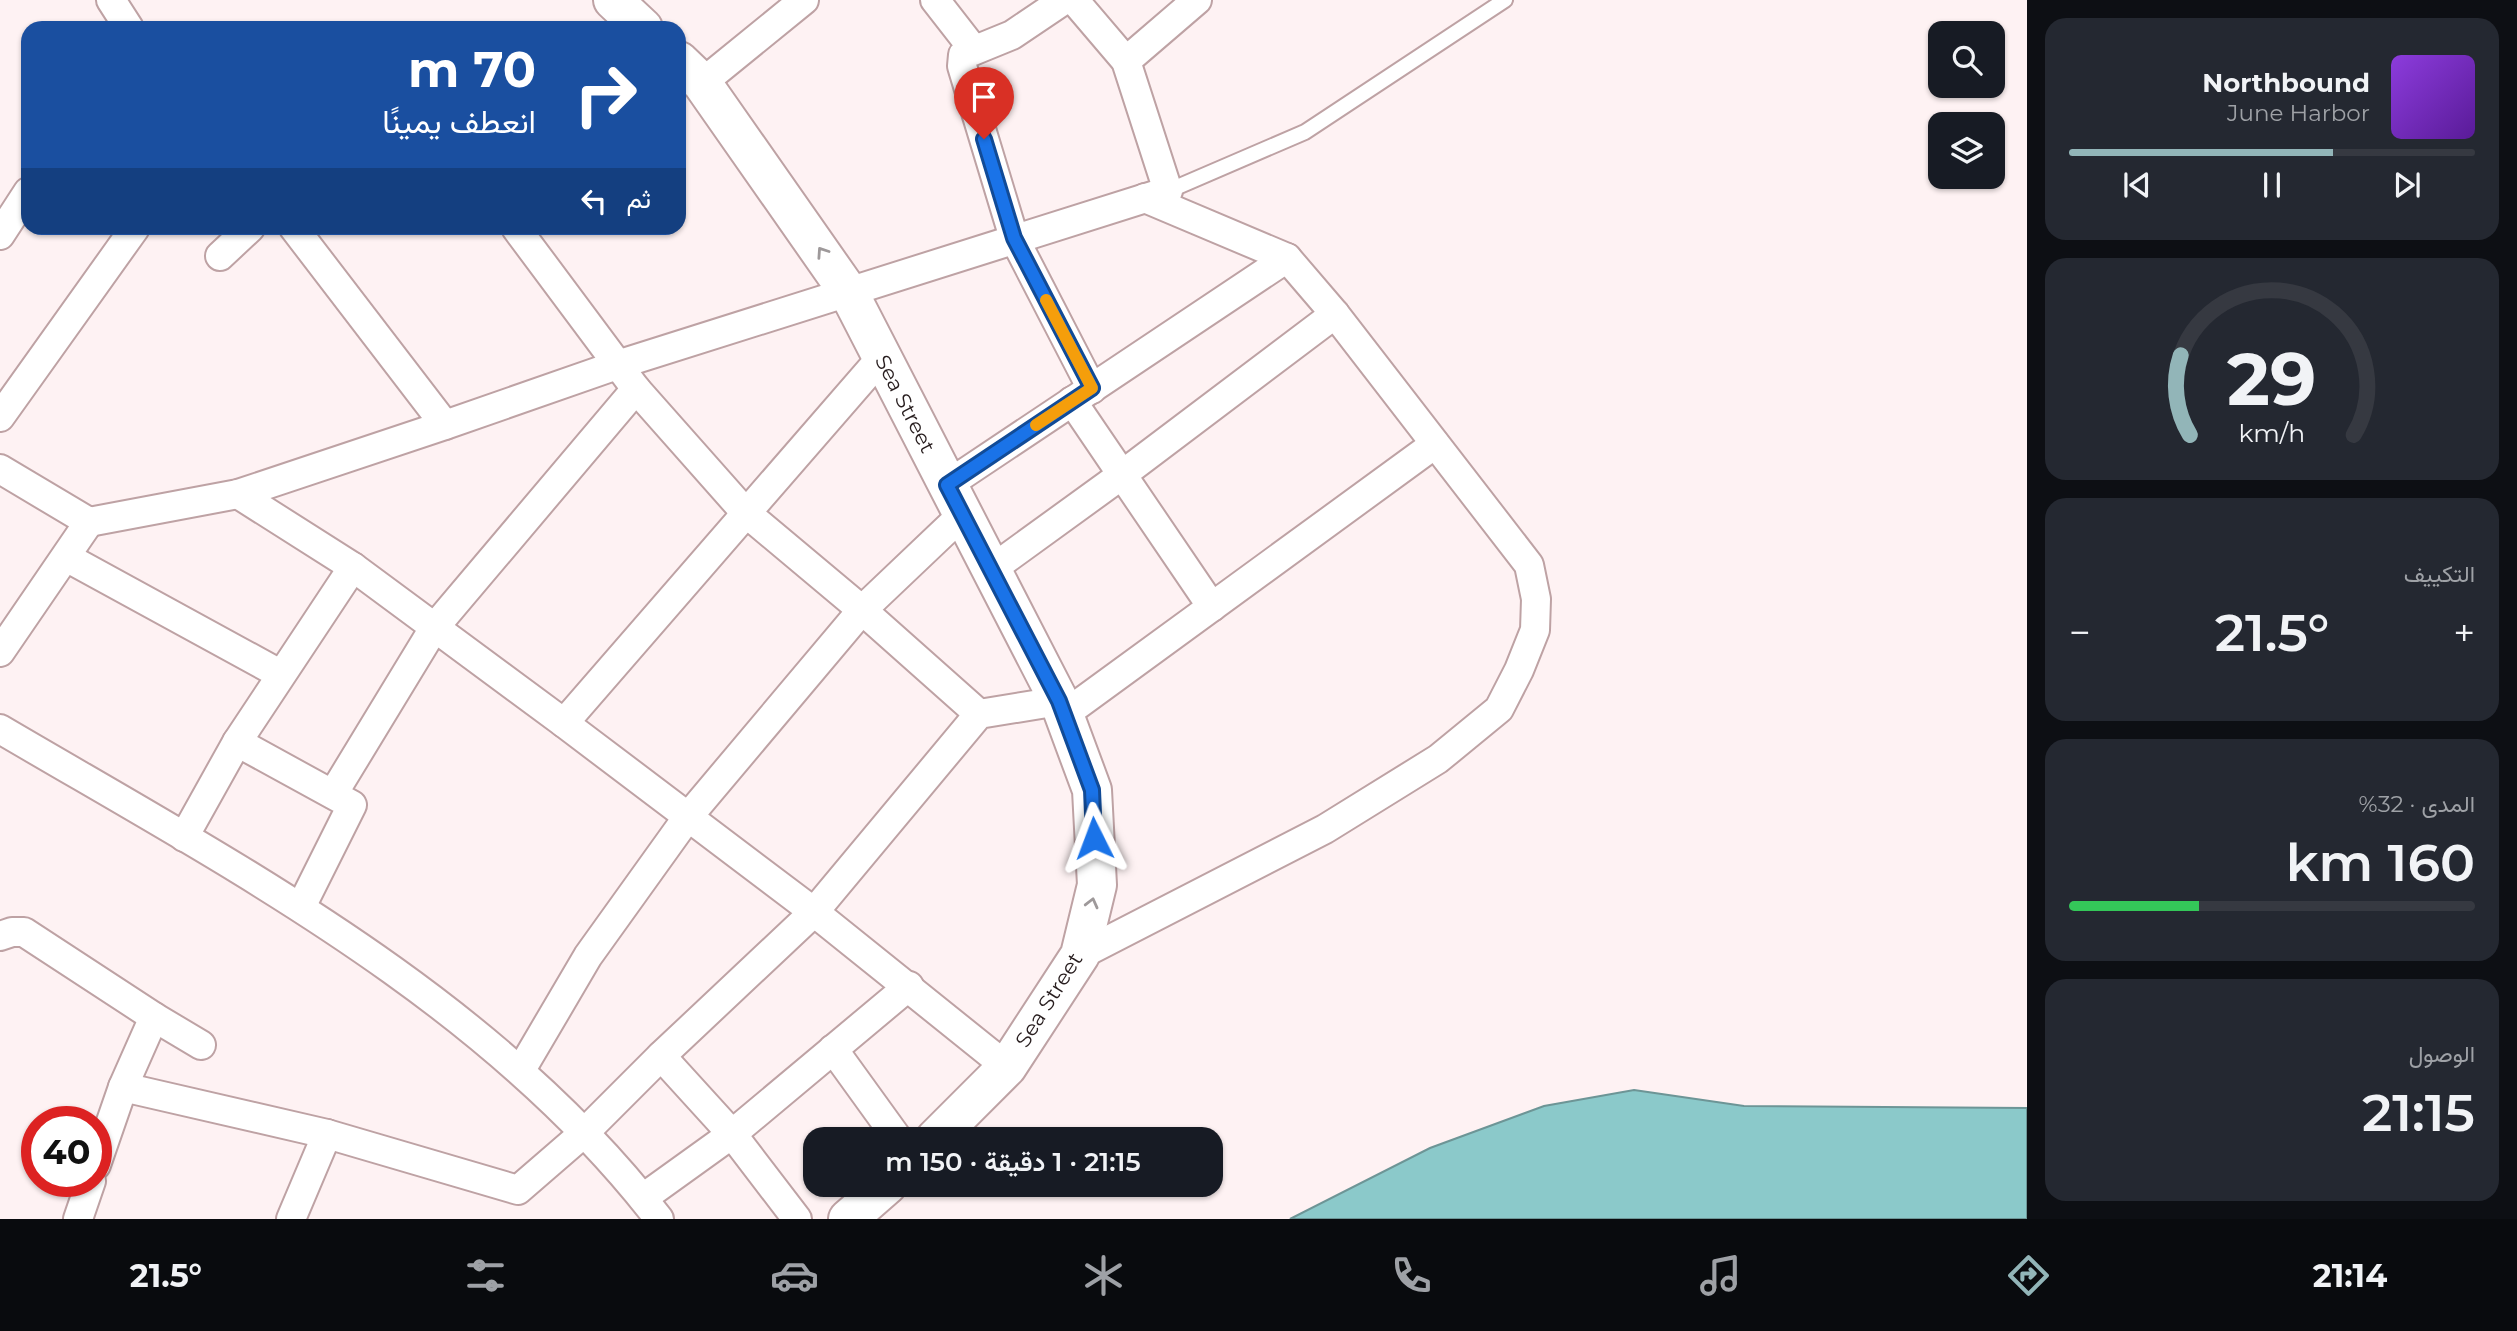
<!DOCTYPE html>
<html lang="ar">
<meta charset="utf-8">
<style>
body{margin:0;font-family:Montserrat,Vazirmatn,sans-serif;background:#242831;color:#f1f3f6;direction:rtl;height:100vh;display:flex;flex-direction:column;font-size:26px;white-space:nowrap}
*{box-sizing:border-box;margin:0}
p{font-size:23px;color:#9ea1a6}
.icon{flex:none;width:38px;height:38px;fill:none;stroke:currentColor;stroke-width:2;stroke-linecap:round;stroke-linejoin:round}
.map{position:relative;flex:1;overflow:hidden;direction:ltr}
.details{display:flex;flex-direction:column;gap:18px;padding:18px;background:#0d0f14;width:490px}
.details>*{flex:none}
.hud{position:absolute;left:21px;top:21px;width:665px;height:214px;border-radius:21px;box-shadow:0 2px 5px #0004;direction:rtl;background:#1a4fa0;color:#fff;overflow:hidden}
.buttons{position:absolute;left:1928px;top:21px;display:grid;gap:14px}
.buttons a{display:grid;place-items:center;width:77px;height:77px;border-radius:14px;background:#171b24;box-shadow:0 2px 5px #0004;font-size:35px}
.speed{position:absolute;left:21px;top:1106px;display:flex;gap:14px;font-size:35px;font-weight:700;text-align:center}
.speed>*{display:grid;place-content:center;width:91px;height:91px;border-radius:50%;background:#171b24;box-shadow:0 2px 5px #0004;line-height:1}
.speed .limit{border:10px solid #d22;background:#fff;color:#111}
.pin{position:absolute;display:grid;place-items:center;width:60px;height:60px;color:#fff;margin:-72px -30px;border-radius:50% 50% 50% 0;rotate:-45deg;box-shadow:0 0 7px #0007}
.pin .icon{rotate:45deg}
.me{position:absolute;width:77px;margin:-38px;rotate:357deg;stroke-linejoin:round;filter:drop-shadow(0 0 5px #0008)}
.turn{display:flex;align-items:center;gap:24px;height:147px;padding:0 35px;font-size:32px}
.turn .icon{width:91px;height:91px;stroke-width:2.5}
.turn b{display:block;font-size:49px;line-height:60px}
.then{display:flex;align-items:center;height:66px;padding:0 35px;background:#0003;gap:14px;font-size:26px}
.big{font-size:52px;font-weight:600;line-height:1.1}
.details .tile{flex:1;display:flex;flex-direction:column;justify-content:center;gap:10px;min-width:0;padding:0 24px;border-radius:21px;background:#242831}
.details .dial{align-items:center;gap:0}
.dial svg{height:182px;overflow:visible;fill:none;stroke:#363941;stroke-width:7;stroke-linecap:round;text-anchor:middle}
.dial text{fill:#f1f3f6;stroke:none}
.song{display:flex;align-items:center;gap:21px}
.cover{width:84px;height:84px;border-radius:10px;background:linear-gradient(135deg,hsl(270 70% 55%),hsl(270 70% 35%))}
.played{height:7px;border-radius:4px;background:linear-gradient(90deg,#92b5b8 65%,#363941 65%)}
.keys{display:flex;justify-content:space-around;direction:ltr}
.heat{display:flex;justify-content:space-between;align-items:center;font-size:38px;direction:ltr}
.charge{height:10px;border-radius:5px;background:linear-gradient(90deg,#34c759 32%,#363941 0)}
.trip{position:absolute;left:803px;top:1127px;width:420px;height:70px;border-radius:21px;background:#171b24;box-shadow:0 2px 5px #0004;font-weight:600;line-height:70px;text-align:center;direction:rtl}
.menu{display:flex;height:112px;justify-content:space-around;align-items:center;background:#090b0e;color:#9ea1a6}
.menu .icon{width:49px;height:49px}
.menu .on{color:#92b5b8}
.menu b{font-size:32px;color:#f1f3f6}
main{display:flex;flex:1;min-height:0}
.map>svg:first-child{display:block}
.water{fill:#8bc9ca;stroke:#6d9596;stroke-width:2}
.lines{fill:none;stroke-linecap:round;stroke-linejoin:round}
.lane-casing{stroke:#bea2a4;stroke-width:18}
.street-casing{stroke:#bea2a4;stroke-width:32}
.secondary-casing{stroke:#bea2a4;stroke-width:42}
.lane{stroke:#fff;stroke-width:14}
.street{stroke:#fff;stroke-width:28}
.secondary{stroke:#fff;stroke-width:38}
.oneway{stroke:#9e999a}
.route-casing{stroke:#114b97;stroke-width:18}
.route{stroke:#1a73e8;stroke-width:12}
.slow{stroke:#f59e0b;stroke-width:12}
.labels{text-anchor:middle;stroke-width:6;stroke-linejoin:round;paint-order:stroke}
.street-label{font-size:21px;fill:#271d1e;stroke:#fff}
</style>
<main>
<section class="details">
<div class="tile">
<div class="song"><i class="cover"></i><div><b>Northbound</b><p>June Harbor</p></div></div>
<div class="played"></div>
<div class="keys"><svg class="icon" aria-label="previous" viewBox="0 0 24 24"><path d="M18 5L8 12l10 7zM5 5v14"/></svg><svg class="icon" aria-label="pause" viewBox="0 0 24 24"><path d="M8 5v14M16 5v14"/></svg><svg class="icon" aria-label="next" viewBox="0 0 24 24"><path d="M6 5l10 7-10 7zM19 5v14"/></svg></div>
</div>
<div class="tile dial"><svg viewBox="0 0 100 80">
<path d="M14 69A42 42 0 1 1 86 69"/>
<path d="M14 69A42 42 0 0 1 10 34" stroke="#92b5b8"/>
<text x="50" y="56" font-size="32" font-weight="700">29</text>
<text x="50" y="72" font-size="11">km/h</text>
</svg></div>
<div class="tile"><p>التكييف</p>
<div class="heat"><a>−</a><b class="big">21.5°</b><a>+</a></div>
</div>
<div class="tile"><p>المدى · 32%</p><b class="big">160 km</b><div class="charge"></div></div>
<div class="tile"><p>الوصول</p><b class="big">21:15</b></div>
</section>
<div class="map">
<svg width="2027" height="1219" viewBox="0 0 2027 1219">
<rect width="100%" height="100%" fill="#fef2f3"/>
<polygon class="water" points="1634,1090 1744,1106 2027,1108 2027,1219 1290,1219 1430,1148 1544,1106"/>
<g class="lines">
<g class="lane-casing">
<polyline id="lane" points="1168,191 1305,132 1505,0"/>
</g>
<g class="street-casing">
<g id="street">
<polyline points="111,0 129,28"/>
<polyline points="935,0 974,50"/>
<polyline points="1064,0 1012,35 963,55 962,66 1014,238 1092,389"/>
<polyline points="1126,61 1197,0"/>
<polyline points="702,83 804,0"/>
<polyline points="294,228 445,425"/>
<polyline points="516,228 636,389 745,512 862,610 979,714"/>
<polyline points="0,235 28,192"/>
<polyline points="220,256 250,228"/>
<polyline points="1072,401 1212,607"/>
<polyline points="0,417 135,228"/>
<polyline points="0,469 89,522 238,494 445,425 617,365 1168,191 1126,61 1074,0"/>
<polyline points="947,485 1287,258"/>
<polyline points="238,494 353,567 564,723 814,912 1007,1067"/>
<polyline points="66,557 280,674"/>
<polyline points="992,569 1123,474 1335,314"/>
<polyline points="0,652 89,522"/>
<polyline points="1065,714 1435,444"/>
<polyline points="564,723 881,358"/>
<path d="M0 729C233 866 491 1000 659 1219"/>
<polyline points="333,794 434,628 636,389"/>
<polyline points="184,837 237,742"/>
<polyline points="301,907 352,805 237,742 353,567"/>
<polyline points="0,936 12,932 24,932 154,1017 201,1045"/>
<polyline points="1080,955 1325,829 1438,759 1499,709 1519,670 1535,630 1536,599 1529,565 1335,314 1287,258 1145,198"/>
<polyline points="833,1049 898,1139"/>
<polyline points="661,1056 732,1134 797,1219"/>
<polyline points="521,1070 588,956 687,818 862,610 963,514"/>
<polyline points="123,1087 327,1134 518,1190 585,1132 661,1056 814,912 979,714 1059,701"/>
<polyline points="96,1165 123,1087 154,1017"/>
<polyline points="643,1198 732,1134 909,986"/>
<polyline points="78,1219 91,1181"/>
<polyline points="291,1219 327,1134"/>
</g>
</g>
<g class="secondary-casing">
<g id="secondary">
<polyline points="613,0 643,28"/>
<polyline points="679,61 702,83 849,293 1059,701 1092,790 1097,885 1080,955 1007,1067 935,1139"/>
<polyline points="848,1219 887,1185"/>
</g>
</g>
<use href="#lane" class="lane"/>
<use href="#street" class="street"/>
<use href="#secondary" class="secondary"/>
</g>
<defs><path id="oneway-chevron" d="M-2-3.5L2.5 0L-2 3.5" fill="none" stroke-width="1.6" stroke-linecap="round" stroke-linejoin="round" transform="scale(1.75)"/></defs>
<g class="oneway">
<use href="#oneway-chevron" transform="translate(822 252) rotate(-124)"/>
<use href="#oneway-chevron" transform="translate(1092 903) rotate(-76)"/>
</g>
<g class="lines">
<g class="route-casing">
<polyline id="route" points="984,139 1014,238 1092,388 947,485 1059,701 1092,790 1094,838"/>
</g>
<use href="#route" class="route"/>
<polyline class="slow" points="1036,425 1092,388 1046,300"/>
</g>
<g class="labels">
<g class="street-label">
<text transform="translate(905 404) rotate(63)" y="7">Sea Street</text>
<text transform="translate(1049 1000) rotate(-58)" y="7">Sea Street</text>
</g>
</g>
</svg>
<div class="buttons">
<a><svg class="icon" aria-label="search" viewBox="0 0 24 24"><circle cx="10" cy="10" r="6"/><path d="M15 15l6 6"/></svg></a>
<a><svg class="icon" aria-label="layers" viewBox="0 0 24 24"><path d="M12 4l9 5-9 5-9-5zM3 14l9 5 9-5"/></svg></a>
</div>
<div class="speed"><div class="limit">40</div></div>
<div class="pin" style="left:984px;top:139px;background:#d93025"><svg class="icon" aria-label="arrive" viewBox="0 0 24 24"><path d="M6 21V4h12l-3 4 3 4H6"/></svg></div>
<svg class="me" style="left:1094px;top:838px" viewBox="-20 -20 40 40"><path d="M0-17L14 15 0 8-14 15z" fill="#1a73e8" stroke="#fff" stroke-width="4"/></svg>
<div class="trip">21:15 · 1 دقيقة · 150 m</div>
<div class="hud">
<div class="turn"><svg class="icon" aria-label="right" viewBox="0 0 24 24"><path d="M7 20v-9h11M14 6l5 5-5 5"/></svg><div><b>70 m</b>انعطف يمينًا</div></div>
<div class="then">ثم<svg class="icon" aria-label="left" viewBox="0 0 24 24"><path d="M17 20v-9H6M10 6l-5 5 5 5"/></svg></div>
</div>
</div>
</main>
<nav class="menu">
<b>21:14</b>
<svg class="icon on" aria-label="directions" viewBox="0 0 24 24"><path d="M12 3l9 9-9 9-9-9zM9 14v-3h6M13 9l2 2-2 2"/></svg>
<svg class="icon" aria-label="music" viewBox="0 0 24 24"><path d="M9 18V5l10-2v13"/><circle cx="6" cy="18" r="3"/><circle cx="16" cy="16" r="3"/></svg>
<svg class="icon" aria-label="phone" viewBox="0 0 24 24"><path d="M5 4h4l2 5-3 2q2 4 5 5l2-3 5 2v4C11 20 4 13 5 4z"/></svg>
<svg class="icon" aria-label="climate" viewBox="0 0 24 24"><path d="M12 3v18M4 7l16 10M4 17L20 7"/></svg>
<svg class="icon" aria-label="car" viewBox="0 0 24 24"><path d="M5 17H2v-5l4-1 3-4h7l3 4 3 1v5h-3M9 17h6M6 11h13"/><circle cx="7" cy="17" r="2"/><circle cx="17" cy="17" r="2"/></svg>
<svg class="icon" aria-label="filters" viewBox="0 0 24 24"><path d="M4 7h16M4 17h16"/><circle cx="9" cy="7" r="2"/><circle cx="15" cy="17" r="2"/></svg>
<b>21.5°</b>
</nav>
